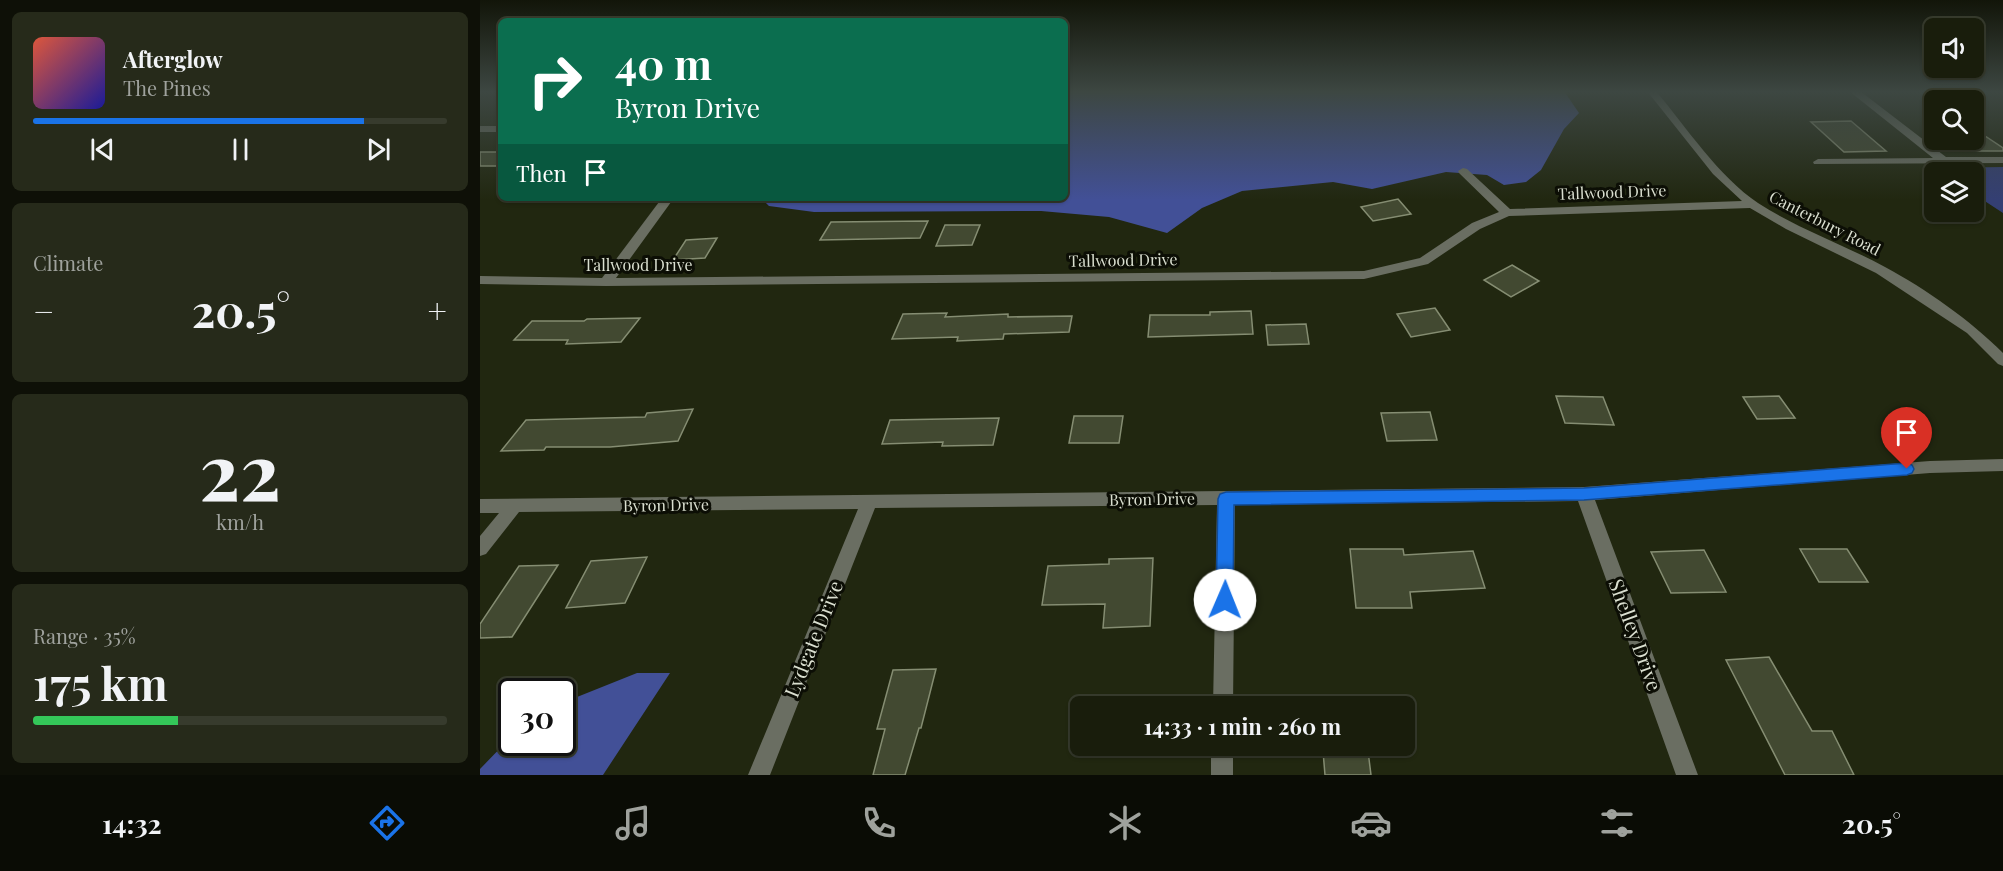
<!DOCTYPE html>
<meta charset="utf-8">
<style>
body{margin:0;font-family:"Playfair Display",serif;background:#262a1a;color:#f1f3f6;height:100vh;display:flex;flex-direction:column;font-size:22px;white-space:nowrap}
*{box-sizing:border-box;margin:0}
p{font-size:20px;color:#9fa29d}
.icon{flex:none;width:33px;height:33px;fill:none;stroke:currentColor;stroke-width:2;stroke-linecap:round;stroke-linejoin:round}
.map{position:relative;flex:1;overflow:hidden}
.side{display:flex;flex-direction:column;gap:12px;padding:12px;background:#0e1007;width:480px}
.side>*{flex:none}
.top-card{position:absolute;left:18px;top:18px;width:570px;height:183px;border-radius:9px;box-shadow:0 2px 4px #0004,0 0 0 2px #373b2d;background:#0b6e4f;color:#fff;overflow:hidden}
.tools{position:absolute;left:1444px;top:18px;display:grid;gap:12px}
.tools a{display:grid;place-items:center;width:60px;height:60px;border-radius:9px;background:#191d0c;box-shadow:0 2px 4px #0004,0 0 0 2px #373b2d;font-size:30px}
.speed{position:absolute;left:18px;top:678px;display:flex;gap:12px;font-size:30px;font-weight:700;text-align:center}
.speed>*{display:grid;place-content:center;width:78px;height:78px;border-radius:50%;background:#191d0c;box-shadow:0 2px 4px #0004,0 0 0 2px #373b2d;line-height:1}
.speed .limit{border:3px solid #111;border-radius:9px;background:#fff;color:#111}
.pin{position:absolute;display:grid;place-items:center;width:51px;height:51px;color:#fff;margin:-62px -26px;border-radius:50% 50% 50% 0;rotate:-45deg;box-shadow:0 0 6px #0007}
.pin .icon{rotate:45deg}
.me{position:absolute;width:66px;margin:-33px;rotate:1deg;stroke-linejoin:round;filter:drop-shadow(0 0 4px #0008)}
.turn{display:flex;align-items:center;gap:21px;height:126px;padding:0 18px;font-size:27px}
.turn .icon{width:78px;height:78px;stroke-width:2.5}
.turn b{display:block;font-size:42px;line-height:51px}
.then{display:flex;align-items:center;height:57px;padding:0 18px;background:#0003;gap:12px;font-size:22px}
.big{font-size:45px;font-weight:700;line-height:1.1}
.side .tile{flex:1;display:flex;flex-direction:column;justify-content:center;gap:9px;min-width:0;padding:0 21px;border-radius:9px;background:#262a1a}
.side .dial{align-items:center;gap:0}
.dial b{font-size:78px;line-height:1}
.song{display:flex;align-items:center;gap:18px}
.cover{width:72px;height:72px;border-radius:9px;background:linear-gradient(135deg,hsl(10 70% 55%),hsl(240 70% 35%))}
.played{height:6px;border-radius:3px;background:linear-gradient(90deg,#1a73e8 80%,#373b2d 80%)}
.keys{display:flex;justify-content:space-around;direction:ltr}
.heat{display:flex;justify-content:space-between;align-items:center;font-size:33px;direction:ltr}
.charge{height:9px;border-radius:4px;background:linear-gradient(90deg,#34c759 35%,#373b2d 0)}
.trip{position:absolute;left:590px;top:696px;width:345px;height:60px;border-radius:9px;background:#191d0c;box-shadow:0 2px 4px #0004,0 0 0 2px #373b2d;font-weight:700;line-height:60px;text-align:center}
.tab-bar{display:flex;height:96px;justify-content:space-around;align-items:center;background:#0a0c05;color:#9fa29d}
.tab-bar .icon{width:42px;height:42px}
.tab-bar .selected{color:#1a73e8}
.tab-bar b{font-size:27px;color:#f1f3f6}
main{display:flex;flex:1;min-height:0}
.map>svg:first-child{display:block}
.green{fill:#343f73}
.forest{fill:#425097}
.building{fill:#424931;stroke:#858d72;stroke-width:1.5}
.lines{fill:none;stroke-linecap:round;stroke-linejoin:round}
.minor{fill:#6a6e62;fill-rule:evenodd}
.route{fill:#1a73e8;stroke:#114b97;stroke-width:1.5}
.labels{text-anchor:middle;stroke-width:6;stroke-linejoin:round;paint-order:stroke}
.street-label{font-size:16px;fill:#dadfd0;stroke:#0c0e05}
.near-street-label{font-size:20px;fill:#dadfd0;stroke:#0c0e05}
</style>
<main>
<section class="side">
<div class="tile">
<div class="song"><i class="cover"></i><div><b>Afterglow</b><p>The Pines</p></div></div>
<div class="played"></div>
<div class="keys"><svg class="icon" aria-label="previous" viewBox="0 0 24 24"><path d="M18 5L8 12l10 7zM5 5v14"/></svg><svg class="icon" aria-label="pause" viewBox="0 0 24 24"><path d="M8 5v14M16 5v14"/></svg><svg class="icon" aria-label="next" viewBox="0 0 24 24"><path d="M6 5l10 7-10 7zM19 5v14"/></svg></div>
</div>
<div class="tile"><p>Climate</p>
<div class="heat"><a>−</a><b class="big">20.5°</b><a>+</a></div>
</div>
<div class="tile dial"><b>22</b><p>km/h</p></div>
<div class="tile"><p>Range · 35%</p><b class="big">175 km</b><div class="charge"></div></div>
</section>
<div class="map">
<svg width="1523" height="775" viewBox="0 0 1523 775">
<rect width="100%" height="100%" fill="#212710"/>
<polygon class="green" points="1523,167 1523,213 1494,194 1494,172 1462,172 1455,168"/>
<g class="forest">
<polygon points="585,91 1084,91 1099,113 1084,129 1061,170 1046,182 1024,185 1007,175 966,172 892,189 853,182 762,191 722,208 687,233 629,217 561,211 334,212 289,206 284,201 284,198 585,198"/>
<polygon points="157,673 190,673 123,775 0,775 0,769 31,737 32,742 82,742 83,706 97,697"/>
</g>
<g class="building">
<polygon points="1371,121 1406,151 1364,152 1331,122"/>
<polygon points="1494,136 1505,136 1523,148 1523,151 1494,151"/>
<polygon points="0,152 21,152 21,163 16,166 0,166"/>
<polygon points="918,199 931,214 893,221 881,207"/>
<polygon points="448,221 440,238 340,240 351,222"/>
<polygon points="465,225 500,225 492,245 456,246"/>
<polygon points="237,238 225,258 193,260 206,240"/>
<polygon points="1032,265 1059,281 1031,297 1004,280"/>
<polygon points="955,308 970,330 931,337 917,314"/>
<polygon points="771,311 773,334 668,337 670,315 730,315 730,312"/>
<polygon points="467,313 465,317 528,314 528,317 592,316 589,332 524,334 523,339 477,341 478,337 412,339 423,314"/>
<polygon points="160,318 141,342 86,344 88,340 34,340 52,321 104,321 107,319"/>
<polygon points="826,324 829,344 788,345 786,325"/>
<polygon points="1076,396 1123,397 1134,425 1085,423"/>
<polygon points="1299,396 1315,418 1277,419 1263,397"/>
<polygon points="213,409 198,441 130,447 66,447 64,450 21,451 46,420 165,417 167,413"/>
<polygon points="950,412 957,440 907,441 901,413"/>
<polygon points="594,416 643,416 639,443 589,443"/>
<polygon points="519,418 513,445 462,446 463,442 402,444 410,420"/>
<polygon points="870,549 923,549 924,555 993,551 1005,588 930,592 932,608 876,608"/>
<polygon points="1320,549 1367,549 1388,582 1339,582"/>
<polygon points="1224,550 1246,592 1191,593 1171,552"/>
<polygon points="167,557 145,603 86,608 111,561"/>
<polygon points="673,558 670,626 623,628 625,604 562,605 568,566 629,564 629,559"/>
<polygon points="78,565 32,637 0,638 0,624 39,566"/>
<polygon points="1289,657 1332,731 1352,731 1374,775 1305,775 1246,660"/>
<polygon points="456,669 441,728 439,728 425,775 393,775 405,729 397,729 413,670"/>
<polygon points="843,751 888,751 891,775 845,775"/>
</g>
<g class="lines">
<g class="minor">
<path d="M1167 91H1176C1206 127 1239 177 1278 203 1318 229 1363 244 1405 267 1446 289 1490 320 1523 353V366L1518 364 1487 333 1396 273 1306 229 1270 208 1029 216 1000 229 948 264 884 279 126 286 0 284V276L122 278 182 198H194L136 278 884 271 940 258 992 223 1019 212 979 173 978 171 983 168 987 169 1030 209 1262 201 1233 174Z"/>
<polygon points="1369,91 1380,91 1466,157 1523,157 1523,163 1334,164 1333,162 1338,159 1453,158"/>
<rect x="0" y="126" width="21" height="6"/>
<polygon points="1523,459 1523,471 1450,473 1115,500 1218,775 1196,775 1098,501 755,505 753,706 733,706 737,505 395,508 290,775 268,775 378,509 39,512 6,554 0,556 0,536 19,513 0,513 0,499 1104,487 1450,461"/>
<rect x="731" y="746" width="22" height="29"/>
</g>
</g>
<linearGradient id="sky" x2="0" y2="1"><stop stop-color="#121509"/><stop offset="0.46" stop-color="#3d4742"/><stop offset="1" stop-color="#3d4742" stop-opacity="0"/></linearGradient>
<rect width="1523" height="200" fill="url(#sky)"/>
<polygon class="route" points="1427,463 1432,465 1434,469 1432,473 1427,475 1104,500 754,505 753,600 751,605 745,607 739,605 736,600 738,499 740,494 746,492 1104,488"/>
<g class="labels">
<g class="street-label">
<text transform="translate(1132 192) rotate(-2)" y="6">Tallwood Drive</text>
<text transform="translate(1345 223) rotate(27)" y="6">Canterbury Road</text>
<text transform="translate(643 260) rotate(-1)" y="6">Tallwood Drive</text>
<text x="158" y="271">Tallwood Drive</text>
<text transform="translate(672 499) rotate(-1)" y="6">Byron Drive</text>
<text transform="translate(186 505) rotate(-1)" y="6">Byron Drive</text>
</g>
<g class="near-street-label">
<text transform="translate(1155 635) rotate(70)" y="7">Shelley Drive</text>
<text transform="translate(334 639) rotate(-68)" y="7">Lydgate Drive</text>
</g>
</g>
</svg>
<div class="tools">
<a><svg class="icon" aria-label="sound" viewBox="0 0 24 24"><path d="M4 9h4l5-4v14l-5-4H4zM17 9q2 3 0 6"/></svg></a>
<a><svg class="icon" aria-label="search" viewBox="0 0 24 24"><circle cx="10" cy="10" r="6"/><path d="M15 15l6 6"/></svg></a>
<a><svg class="icon" aria-label="layers" viewBox="0 0 24 24"><path d="M12 4l9 5-9 5-9-5zM3 14l9 5 9-5"/></svg></a>
</div>
<div class="speed"><div class="limit">30</div></div>
<div class="pin" style="left:1427px;top:469px;background:#d93025"><svg class="icon" aria-label="arrive" viewBox="0 0 24 24"><path d="M6 21V4h12l-3 4 3 4H6"/></svg></div>
<svg class="me" style="left:745px;top:600px" viewBox="-20 -20 40 40"><circle r="19" fill="#fff"/><path d="M0-13L10 11 0 6-10 11z" fill="#1a73e8"/></svg>
<div class="trip">14:33 · 1 min · 260 m</div>
<div class="top-card">
<div class="turn"><svg class="icon" aria-label="right" viewBox="0 0 24 24"><path d="M7 20v-9h11M14 6l5 5-5 5"/></svg><div><b>40 m</b>Byron Drive</div></div>
<div class="then">Then<svg class="icon" aria-label="arrive" viewBox="0 0 24 24"><path d="M6 21V4h12l-3 4 3 4H6"/></svg></div>
</div>
</div>
</main>
<nav class="tab-bar">
<b>14:32</b>
<svg class="icon selected" aria-label="directions" viewBox="0 0 24 24"><path d="M12 3l9 9-9 9-9-9zM9 14v-3h6M13 9l2 2-2 2"/></svg>
<svg class="icon" aria-label="music" viewBox="0 0 24 24"><path d="M9 18V5l10-2v13"/><circle cx="6" cy="18" r="3"/><circle cx="16" cy="16" r="3"/></svg>
<svg class="icon" aria-label="phone" viewBox="0 0 24 24"><path d="M5 4h4l2 5-3 2q2 4 5 5l2-3 5 2v4C11 20 4 13 5 4z"/></svg>
<svg class="icon" aria-label="climate" viewBox="0 0 24 24"><path d="M12 3v18M4 7l16 10M4 17L20 7"/></svg>
<svg class="icon" aria-label="car" viewBox="0 0 24 24"><path d="M5 17H2v-5l4-1 3-4h7l3 4 3 1v5h-3M9 17h6M6 11h13"/><circle cx="7" cy="17" r="2"/><circle cx="17" cy="17" r="2"/></svg>
<svg class="icon" aria-label="filters" viewBox="0 0 24 24"><path d="M4 7h16M4 17h16"/><circle cx="9" cy="7" r="2"/><circle cx="15" cy="17" r="2"/></svg>
<b>20.5°</b>
</nav>
